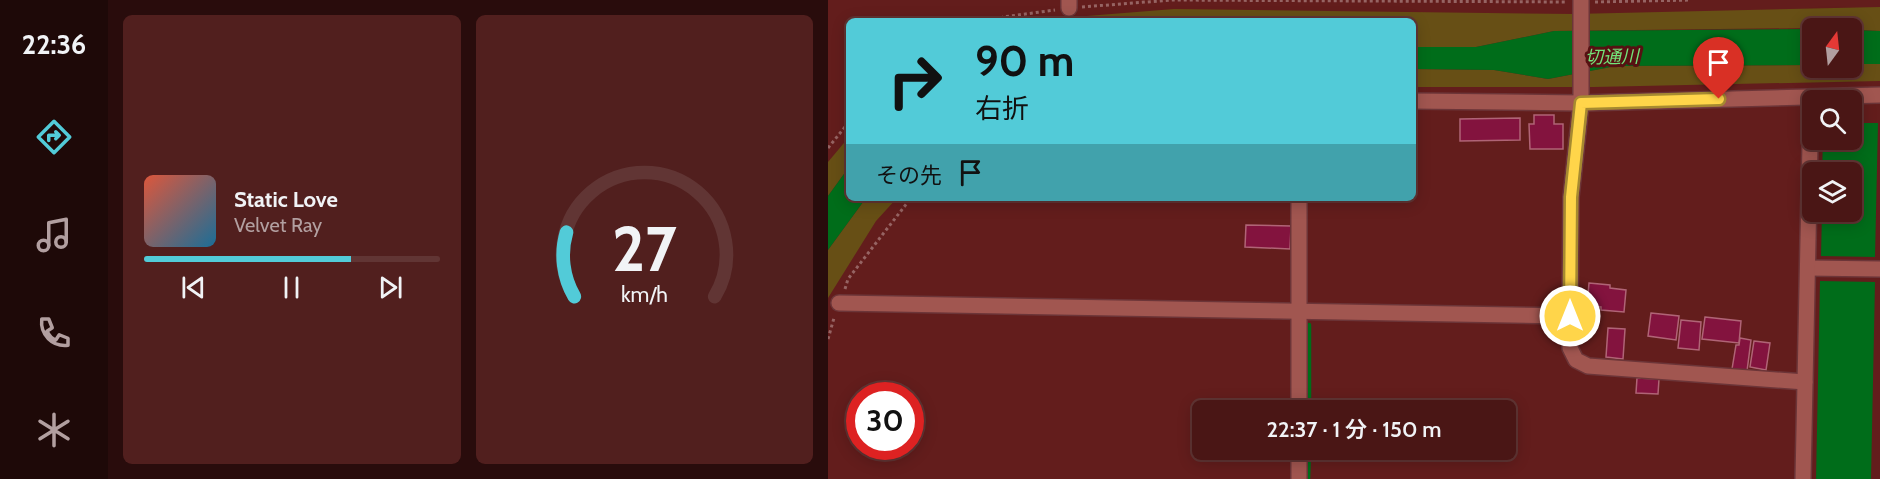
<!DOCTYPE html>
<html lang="ja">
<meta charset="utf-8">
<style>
body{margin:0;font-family:Cabin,"Noto Sans JP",sans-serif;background:#511f1e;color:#f1f3f6;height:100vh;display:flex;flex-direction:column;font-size:22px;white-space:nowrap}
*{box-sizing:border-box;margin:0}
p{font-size:20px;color:#b29fa0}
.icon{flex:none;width:33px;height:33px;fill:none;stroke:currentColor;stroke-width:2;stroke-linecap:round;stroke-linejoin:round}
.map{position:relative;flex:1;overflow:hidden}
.drawer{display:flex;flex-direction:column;gap:15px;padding:15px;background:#290c0c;width:720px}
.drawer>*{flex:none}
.hud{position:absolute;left:18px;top:18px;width:570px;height:183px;border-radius:9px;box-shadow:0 3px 15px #0003,0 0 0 2px #613534;background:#52cbd8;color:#111;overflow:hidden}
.needle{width:39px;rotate:15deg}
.fabs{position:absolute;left:974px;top:18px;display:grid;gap:12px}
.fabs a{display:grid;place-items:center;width:60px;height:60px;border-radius:9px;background:#4a1615;box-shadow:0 3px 15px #0003,0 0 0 2px #613534;font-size:30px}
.speed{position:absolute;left:18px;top:382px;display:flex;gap:12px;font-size:30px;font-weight:700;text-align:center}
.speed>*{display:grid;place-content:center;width:78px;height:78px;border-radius:50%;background:#4a1615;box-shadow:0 3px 15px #0003,0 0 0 2px #613534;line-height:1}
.speed .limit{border:9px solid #d22;background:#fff;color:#111}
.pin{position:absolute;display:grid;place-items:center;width:51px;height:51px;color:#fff;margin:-62px -26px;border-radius:50% 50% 50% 0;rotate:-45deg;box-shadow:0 0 6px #0007}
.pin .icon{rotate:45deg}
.me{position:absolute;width:66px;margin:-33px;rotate:0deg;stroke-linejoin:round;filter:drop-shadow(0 0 4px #0008)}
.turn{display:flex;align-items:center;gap:21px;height:126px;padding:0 30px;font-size:27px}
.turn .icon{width:78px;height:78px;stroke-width:2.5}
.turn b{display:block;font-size:42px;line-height:51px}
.then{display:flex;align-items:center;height:57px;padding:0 30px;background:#0003;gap:12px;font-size:22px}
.drawer .widget{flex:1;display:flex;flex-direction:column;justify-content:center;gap:9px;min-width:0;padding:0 21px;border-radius:9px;background:#511f1e}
.drawer .dial{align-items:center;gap:0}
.dial svg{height:156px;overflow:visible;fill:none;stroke:#613534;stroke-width:7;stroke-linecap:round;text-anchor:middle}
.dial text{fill:#f1f3f6;stroke:none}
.song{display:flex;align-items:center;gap:18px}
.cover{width:72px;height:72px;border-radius:9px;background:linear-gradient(135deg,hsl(10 70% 55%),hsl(200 70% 35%))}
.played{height:6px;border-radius:3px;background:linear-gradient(90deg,#52cbd8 70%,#613534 70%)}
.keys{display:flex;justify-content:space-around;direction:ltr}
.drawer .tiles{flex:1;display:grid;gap:15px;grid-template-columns:repeat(2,1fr)}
.trip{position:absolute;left:364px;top:400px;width:324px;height:60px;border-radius:9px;background:#4a1615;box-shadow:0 3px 15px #0003,0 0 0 2px #613534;font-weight:600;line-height:60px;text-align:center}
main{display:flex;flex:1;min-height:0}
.menu{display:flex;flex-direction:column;width:108px;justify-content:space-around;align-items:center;background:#1e0908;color:#b29fa0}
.menu .icon{width:42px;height:42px}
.menu .on{color:#52cbd8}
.menu b{font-size:27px;color:#f1f3f6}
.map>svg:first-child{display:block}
.green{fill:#674f15}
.water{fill:#006d1a}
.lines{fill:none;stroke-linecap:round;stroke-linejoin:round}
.stream{stroke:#006d1a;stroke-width:4.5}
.building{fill:#83133e;stroke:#b06476;stroke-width:1.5}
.street-casing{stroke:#6c3538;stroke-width:18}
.path{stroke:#966463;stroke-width:3;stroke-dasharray:3 3;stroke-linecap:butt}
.street{stroke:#a15650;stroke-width:15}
.route-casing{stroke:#a68a30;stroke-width:15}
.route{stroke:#ffd54a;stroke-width:10}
.labels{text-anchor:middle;stroke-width:6;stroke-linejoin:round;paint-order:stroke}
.water-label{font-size:18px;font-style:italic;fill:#73e47a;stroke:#561112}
</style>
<main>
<nav class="menu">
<b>22:36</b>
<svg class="icon on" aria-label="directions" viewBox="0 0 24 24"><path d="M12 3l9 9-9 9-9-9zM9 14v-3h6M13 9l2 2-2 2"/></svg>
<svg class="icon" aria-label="music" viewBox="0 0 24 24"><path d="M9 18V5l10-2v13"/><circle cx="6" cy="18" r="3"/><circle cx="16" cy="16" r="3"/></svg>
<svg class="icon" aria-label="phone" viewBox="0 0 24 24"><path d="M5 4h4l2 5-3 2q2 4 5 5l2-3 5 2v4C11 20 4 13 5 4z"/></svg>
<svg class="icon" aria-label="climate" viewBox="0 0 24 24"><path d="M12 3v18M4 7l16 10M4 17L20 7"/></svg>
</nav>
<section class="drawer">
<div class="tiles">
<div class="widget">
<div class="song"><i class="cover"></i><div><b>Static Love</b><p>Velvet Ray</p></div></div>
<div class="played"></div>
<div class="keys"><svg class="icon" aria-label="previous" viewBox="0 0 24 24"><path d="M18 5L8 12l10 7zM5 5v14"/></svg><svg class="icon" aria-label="pause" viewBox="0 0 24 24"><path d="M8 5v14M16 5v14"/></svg><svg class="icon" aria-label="next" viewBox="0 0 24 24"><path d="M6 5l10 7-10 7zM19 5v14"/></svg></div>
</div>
<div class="widget dial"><svg viewBox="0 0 100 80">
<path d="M14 69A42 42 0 1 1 86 69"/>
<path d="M14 69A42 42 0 0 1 10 36" stroke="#52cbd8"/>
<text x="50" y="56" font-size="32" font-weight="700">27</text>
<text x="50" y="72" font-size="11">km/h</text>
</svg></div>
</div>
</section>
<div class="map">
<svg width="1052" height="479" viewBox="0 0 1052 479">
<rect width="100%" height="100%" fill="#631d1c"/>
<g class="green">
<polygon points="1052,7 1052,31 984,28 726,31 648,47 585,47 585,21 196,21 346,9 746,14"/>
<polygon points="1023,64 1052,64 1052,81 766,87 585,87 585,69 666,70 720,79 788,66 984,65 984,68 1023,68"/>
<polygon points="21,137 21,167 0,196 0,162"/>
<polygon points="38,198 69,198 48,221 0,298 0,250"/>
</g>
<g class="water">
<polygon points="984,29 984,65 788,66 720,79 666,70 585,69 585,47 648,47 726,31"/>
<polygon points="1023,30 1052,31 1052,64 1023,64"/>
<polygon points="1023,123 1050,123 1047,257 993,256 994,212 1023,212 1023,172 994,172 995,140 1023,140"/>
<polygon points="21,167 21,198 38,198 0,250 0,196"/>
<polygon points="992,281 1047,282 1043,479 988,479"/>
</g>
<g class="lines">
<g class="stream">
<polyline points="481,411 481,325"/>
<polyline points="480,479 481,450"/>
</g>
</g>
<g class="building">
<polygon points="706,115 726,115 726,124 735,124 735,149 702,149 701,124 706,124"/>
<polygon points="692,118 692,140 632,141 632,119"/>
<polygon points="418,225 463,226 462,249 417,247"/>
<polygon points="761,283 782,285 782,288 798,290 796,312 773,310 773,307 759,306"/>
<polygon points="823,313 851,316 848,340 820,336"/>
<polygon points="877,317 913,321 911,343 874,339"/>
<polygon points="853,320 873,322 871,350 850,348"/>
<polygon points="780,328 797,329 795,359 778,357"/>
<polygon points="912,338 923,340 919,371 904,369 908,345 911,345"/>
<polygon points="926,341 942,343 938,370 922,367"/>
<polygon points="809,378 831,379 830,394 808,393"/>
</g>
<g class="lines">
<g class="street-casing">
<g id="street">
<polyline points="241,8 241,0"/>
<polyline points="585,101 753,103 1052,95"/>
<polyline points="980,268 1052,269"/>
<polyline points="11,303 742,316 743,197 753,103 753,0"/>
<polyline points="742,316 742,348 748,360 760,366 977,382"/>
<polyline points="471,411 471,198"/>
<polyline points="471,450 471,479"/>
<polyline points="975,479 983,97"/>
</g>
</g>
<g class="path">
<polyline points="767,2 863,0"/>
<polyline points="254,7 344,0 739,2"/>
<polyline points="167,21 175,17 227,10"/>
<polyline points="0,148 21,122"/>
<polyline points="17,289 20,279 83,198"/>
<polyline points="0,339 6,318"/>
</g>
<use href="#street" class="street"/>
</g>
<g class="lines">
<g class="route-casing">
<polyline id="route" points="742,316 743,197 753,103 891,99"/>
</g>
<use href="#route" class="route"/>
</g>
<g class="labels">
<g class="water-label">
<text transform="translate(784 57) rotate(-1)" y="6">切通川</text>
</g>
</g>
</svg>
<div class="fabs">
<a><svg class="needle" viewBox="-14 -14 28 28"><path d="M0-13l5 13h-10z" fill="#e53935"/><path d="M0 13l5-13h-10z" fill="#b29fa0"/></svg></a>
<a><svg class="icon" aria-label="search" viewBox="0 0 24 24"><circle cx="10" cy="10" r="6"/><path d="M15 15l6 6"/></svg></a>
<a><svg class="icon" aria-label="layers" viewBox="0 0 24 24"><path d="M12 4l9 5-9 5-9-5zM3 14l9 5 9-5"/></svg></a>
</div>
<div class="speed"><div class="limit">30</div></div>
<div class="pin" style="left:891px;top:99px;background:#d93025"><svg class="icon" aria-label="arrive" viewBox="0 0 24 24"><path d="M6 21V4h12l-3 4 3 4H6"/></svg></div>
<svg class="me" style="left:742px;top:316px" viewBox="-20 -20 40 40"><circle r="17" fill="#ffd54a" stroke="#fff" stroke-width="3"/><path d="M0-11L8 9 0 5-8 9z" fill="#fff"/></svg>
<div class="trip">22:37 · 1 分 · 150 m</div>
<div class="hud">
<div class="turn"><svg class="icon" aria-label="right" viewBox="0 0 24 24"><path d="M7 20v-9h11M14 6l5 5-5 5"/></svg><div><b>90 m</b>右折</div></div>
<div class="then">その先<svg class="icon" aria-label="arrive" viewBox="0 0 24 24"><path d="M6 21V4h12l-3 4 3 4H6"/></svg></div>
</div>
</div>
</main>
